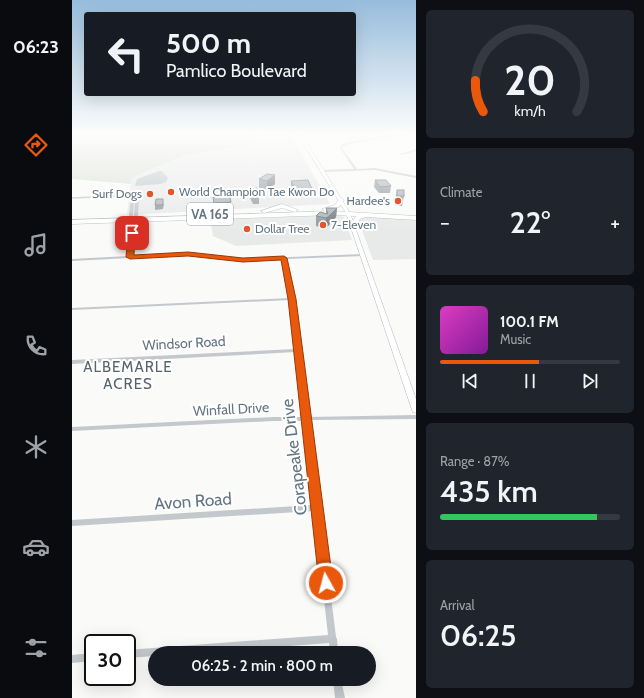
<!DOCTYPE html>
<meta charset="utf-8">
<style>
body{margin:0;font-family:Cabin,sans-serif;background:#20242c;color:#f1f3f6;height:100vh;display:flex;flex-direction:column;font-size:15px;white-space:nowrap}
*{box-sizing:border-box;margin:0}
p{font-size:13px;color:#9ea1a6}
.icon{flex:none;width:22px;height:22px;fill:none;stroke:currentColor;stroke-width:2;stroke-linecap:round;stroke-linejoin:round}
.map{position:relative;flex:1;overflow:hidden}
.panel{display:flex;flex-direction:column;gap:10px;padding:10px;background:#0d0f14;width:228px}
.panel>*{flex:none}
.top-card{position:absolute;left:12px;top:12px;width:272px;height:84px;border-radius:4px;box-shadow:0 4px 16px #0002;background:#171b24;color:#f1f3f6;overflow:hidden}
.speed{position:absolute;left:12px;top:634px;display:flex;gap:8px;font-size:20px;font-weight:700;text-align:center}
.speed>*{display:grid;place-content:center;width:52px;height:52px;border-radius:50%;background:#171b24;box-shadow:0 4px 16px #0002;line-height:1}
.speed .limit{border:2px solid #111;border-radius:6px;background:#fff;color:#111}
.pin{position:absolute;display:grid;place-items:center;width:34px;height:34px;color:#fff;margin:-17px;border-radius:8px;box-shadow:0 2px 6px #0006}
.me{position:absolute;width:44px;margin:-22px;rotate:353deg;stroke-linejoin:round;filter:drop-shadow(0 0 3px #0008)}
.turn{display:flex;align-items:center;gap:14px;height:84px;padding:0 16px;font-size:18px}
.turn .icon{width:52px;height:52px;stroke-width:2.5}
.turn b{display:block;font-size:28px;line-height:34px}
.big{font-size:30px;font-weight:600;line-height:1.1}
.panel .tile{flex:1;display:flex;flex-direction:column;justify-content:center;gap:6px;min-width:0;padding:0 14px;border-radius:6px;background:#20242c}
.panel .dial{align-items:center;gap:0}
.dial svg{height:104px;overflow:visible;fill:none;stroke:#363941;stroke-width:7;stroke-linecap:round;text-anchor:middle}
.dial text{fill:#f1f3f6;stroke:none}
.song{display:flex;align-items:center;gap:12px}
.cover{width:48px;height:48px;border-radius:6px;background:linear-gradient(135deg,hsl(310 70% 55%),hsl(290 70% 35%))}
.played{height:4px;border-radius:2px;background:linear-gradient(90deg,#ea580c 55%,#363941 55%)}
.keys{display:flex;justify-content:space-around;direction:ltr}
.heat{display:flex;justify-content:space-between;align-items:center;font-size:22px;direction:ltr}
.charge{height:6px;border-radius:3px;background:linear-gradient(90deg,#34c759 87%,#363941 0)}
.trip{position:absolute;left:76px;top:646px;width:228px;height:40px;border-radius:20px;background:#171b24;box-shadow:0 4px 16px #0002;font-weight:600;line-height:40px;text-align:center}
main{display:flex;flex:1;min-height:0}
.dock{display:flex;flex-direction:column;width:72px;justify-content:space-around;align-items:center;background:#090b0e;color:#9ea1a6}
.dock .icon{width:28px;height:28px}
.dock .active{color:#ea580c}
.dock b{font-size:18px;color:#f1f3f6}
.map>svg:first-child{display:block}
.built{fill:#e8e9e9}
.green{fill:#dadfd7}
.water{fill:#bbc7cb}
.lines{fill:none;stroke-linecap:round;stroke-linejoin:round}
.stream-far1{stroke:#bbc7cb;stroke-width:1}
.stream{stroke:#bbc7cb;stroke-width:1.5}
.secondary-casing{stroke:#b3babf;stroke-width:1}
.highway-casing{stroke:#b4b9bd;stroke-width:1}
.street{fill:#c3c8cc;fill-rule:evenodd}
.secondary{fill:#fff;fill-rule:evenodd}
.highway{fill:#fff;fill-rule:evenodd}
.wall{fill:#929a9f}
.shaded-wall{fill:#777d82}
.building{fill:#aab3b9;stroke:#777d82}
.route{fill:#ea580c;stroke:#983908}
.poi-dot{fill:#e4572e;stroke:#fff;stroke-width:1.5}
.labels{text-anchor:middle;stroke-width:4;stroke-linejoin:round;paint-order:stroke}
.far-poi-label{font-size:12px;fill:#657683;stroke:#fff;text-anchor:start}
.shield{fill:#fff;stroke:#939fa8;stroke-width:1}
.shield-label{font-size:13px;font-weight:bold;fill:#657683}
.street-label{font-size:14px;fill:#657683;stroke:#fff}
.neighbourhood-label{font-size:15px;letter-spacing:1px;fill:#57646e;stroke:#fff}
.near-street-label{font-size:17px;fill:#657683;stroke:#fff}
</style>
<main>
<nav class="dock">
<b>06:23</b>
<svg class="icon active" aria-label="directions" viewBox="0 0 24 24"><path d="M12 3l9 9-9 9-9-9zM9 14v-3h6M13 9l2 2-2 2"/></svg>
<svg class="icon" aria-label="music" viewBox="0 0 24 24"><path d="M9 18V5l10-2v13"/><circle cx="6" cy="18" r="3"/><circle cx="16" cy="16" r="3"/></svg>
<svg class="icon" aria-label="phone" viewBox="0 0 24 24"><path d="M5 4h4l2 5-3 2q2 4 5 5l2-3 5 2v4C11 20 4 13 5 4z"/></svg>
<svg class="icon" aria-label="climate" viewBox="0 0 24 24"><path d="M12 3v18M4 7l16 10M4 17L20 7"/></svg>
<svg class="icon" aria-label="car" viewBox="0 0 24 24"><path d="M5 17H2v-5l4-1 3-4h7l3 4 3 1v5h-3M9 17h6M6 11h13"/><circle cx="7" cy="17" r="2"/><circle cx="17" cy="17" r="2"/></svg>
<svg class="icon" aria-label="filters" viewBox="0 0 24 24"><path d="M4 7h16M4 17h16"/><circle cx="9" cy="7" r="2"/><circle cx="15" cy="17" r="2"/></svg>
</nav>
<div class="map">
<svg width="344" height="698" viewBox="0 0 344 698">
<rect width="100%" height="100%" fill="#fafaf8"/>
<g class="built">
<polygon points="210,133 218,133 258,204 55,215 59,178 110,156 154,148 172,147 196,135"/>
<polygon points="266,215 272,217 280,240 164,246 141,236 138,219"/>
<polygon points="292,216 344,219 344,259 301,260 286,219"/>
</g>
<polygon class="green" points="0,133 210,133 196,135 172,147 154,148 110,156 59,178 59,184 0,179"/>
<polygon class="water" points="87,171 90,171 96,178 94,182 89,184 63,186 65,179"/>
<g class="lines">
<polyline class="stream-far1" points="19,197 54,196"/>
<polyline class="stream" points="0,198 46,196"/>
<g class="secondary-casing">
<polygon id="secondary" points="225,133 229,133 278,213 344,399 344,413 341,412 340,410 274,213"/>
</g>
<g class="highway-casing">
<g id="highway">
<polygon points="269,198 272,200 267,207 253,211 250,209 263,205 267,199"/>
<polygon points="210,204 226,210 223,212 210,208 192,213 189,211"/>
<polygon points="260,211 344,216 344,220 294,217 288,219 283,227 281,228 278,226 284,216 260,215 0,224 0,220"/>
</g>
</g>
<g class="street">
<polygon points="336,133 344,133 281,143 272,146 270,148 285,169 303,168 344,176 344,178 303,170 250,172 249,171 250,170 282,169 268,148 270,144 281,141"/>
<polygon points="344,149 344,151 329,155 328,154"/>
<polygon points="59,199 62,200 60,230 61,229 63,200 65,199 67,200 65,229 60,234 60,256 116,253 171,259 291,254 293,255 291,256 214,259 218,272 222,299 237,417 344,415 344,419 237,420 264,637 265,639 266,653 258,653 257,643 126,653 83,653 83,656 55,658 55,650 256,635 242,511 0,526 0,520 241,505 232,421 201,421 0,431 0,427 201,417 231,417 224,352 0,364 0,360 223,349 218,300 0,310 0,308 218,298 214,272 210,260 171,261 116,255 0,261 0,259 56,256 57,215"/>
<polygon points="21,653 21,661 0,663 0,655"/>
<polygon points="261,679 269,679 273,698 263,698"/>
</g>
<use href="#secondary" class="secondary"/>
<use href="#highway" class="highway"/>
</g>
<g class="wall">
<polygon points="203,175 203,184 195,190 187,188 187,179"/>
<polygon points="303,180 319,186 318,193 307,193 302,187"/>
<polygon points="219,181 240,196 223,198 219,188"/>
<polygon points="178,189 187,194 187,204 181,204 178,198"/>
<polygon points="325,190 332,196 330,206 323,205"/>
<polygon points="141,197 159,202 159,207 142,208"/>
<polygon points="92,204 91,209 83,210 83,205"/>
<polygon points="254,208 265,208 264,217 256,226 253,228 244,226 244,216 254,213"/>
</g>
<g class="shaded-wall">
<polygon points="203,175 203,184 195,190 195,181"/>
<polygon points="240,189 240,196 223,198 224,191"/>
<polygon points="265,208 264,217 256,226 253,228 254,218"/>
</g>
<g class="building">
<polygon points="195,174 203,175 195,181 187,179"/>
<polygon points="236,180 240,189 224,191 219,181"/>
<polygon points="303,180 314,180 319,186 308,187"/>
<polygon points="185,188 187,194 182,195 178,189"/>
<rect x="325" y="190" width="7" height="6"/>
<polygon points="141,197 158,197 159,202 142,203"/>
<polygon points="84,199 91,199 91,205 83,205"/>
<polygon points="254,208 265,208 257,216 254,218 244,216 248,212 256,214"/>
</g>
<linearGradient id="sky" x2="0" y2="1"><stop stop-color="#96bcdc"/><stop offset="0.58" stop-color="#fdfdfc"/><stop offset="1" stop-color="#fdfdfc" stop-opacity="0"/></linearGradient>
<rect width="344" height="231" fill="url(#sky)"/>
<polygon class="route" points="60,231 63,233 62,255 116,252 171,258 212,256 215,258 224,299 261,583 259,587 254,589 249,587 247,583 216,299 209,260 171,262 116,256 58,259 54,257 56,233"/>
<g class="poi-dot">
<circle cx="99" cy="192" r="4"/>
<circle cx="78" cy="194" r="4"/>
<circle cx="326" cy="201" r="4"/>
<circle cx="251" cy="225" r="4"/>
<circle cx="175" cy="229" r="4"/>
</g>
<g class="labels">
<g class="far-poi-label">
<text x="107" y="196">World Champion Tae Kwon Do</text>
<text x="70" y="198" text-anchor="end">Surf Dogs</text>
<text x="318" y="205" text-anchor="end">Hardee's</text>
<text x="259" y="229">7-Eleven</text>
<text x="183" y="233">Dollar Tree</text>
</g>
<rect class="shield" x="115" y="203" width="46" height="22" rx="3"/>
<g class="shield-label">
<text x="138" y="219">VA 165</text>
</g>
<g class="street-label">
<text transform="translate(112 343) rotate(-3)" y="5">Windsor Road</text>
<text transform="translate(159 409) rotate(-3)" y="5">Winfall Drive</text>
</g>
<g class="neighbourhood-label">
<text x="56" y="372">ALBEMARLE<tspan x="56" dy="17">ACRES</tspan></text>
</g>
<g class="near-street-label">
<text transform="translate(222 457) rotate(-97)" y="6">Corapeake Drive</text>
<text transform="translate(121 501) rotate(-4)" y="6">Avon Road</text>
</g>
</g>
</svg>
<div class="speed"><div class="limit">30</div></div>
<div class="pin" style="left:60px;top:233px;background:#d93025"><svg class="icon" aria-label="arrive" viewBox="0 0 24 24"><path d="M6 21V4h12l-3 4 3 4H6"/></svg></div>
<svg class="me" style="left:254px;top:583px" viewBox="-20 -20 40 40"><circle r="17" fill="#ea580c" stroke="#fff" stroke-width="3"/><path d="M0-11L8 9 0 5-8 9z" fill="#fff"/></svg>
<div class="trip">06:25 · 2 min · 800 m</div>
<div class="top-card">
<div class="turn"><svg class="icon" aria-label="left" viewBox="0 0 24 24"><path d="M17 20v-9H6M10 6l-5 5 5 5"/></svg><div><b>500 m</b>Pamlico Boulevard</div></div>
</div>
</div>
<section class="panel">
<div class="tile dial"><svg viewBox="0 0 100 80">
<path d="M14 69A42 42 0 1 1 86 69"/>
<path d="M14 69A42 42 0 0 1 8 45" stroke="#ea580c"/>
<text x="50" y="56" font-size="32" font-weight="700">20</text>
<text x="50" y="72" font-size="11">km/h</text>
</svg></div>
<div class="tile"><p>Climate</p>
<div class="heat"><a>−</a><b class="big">22°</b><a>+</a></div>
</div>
<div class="tile">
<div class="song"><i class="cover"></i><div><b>100.1 FM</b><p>Music</p></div></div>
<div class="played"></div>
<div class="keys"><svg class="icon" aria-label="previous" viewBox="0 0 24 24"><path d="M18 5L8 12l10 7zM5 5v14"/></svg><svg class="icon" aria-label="pause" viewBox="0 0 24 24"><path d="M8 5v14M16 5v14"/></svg><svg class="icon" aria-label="next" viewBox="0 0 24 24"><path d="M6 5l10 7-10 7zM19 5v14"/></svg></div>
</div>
<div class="tile"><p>Range · 87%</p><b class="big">435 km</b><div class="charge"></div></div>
<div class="tile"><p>Arrival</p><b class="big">06:25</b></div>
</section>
</main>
